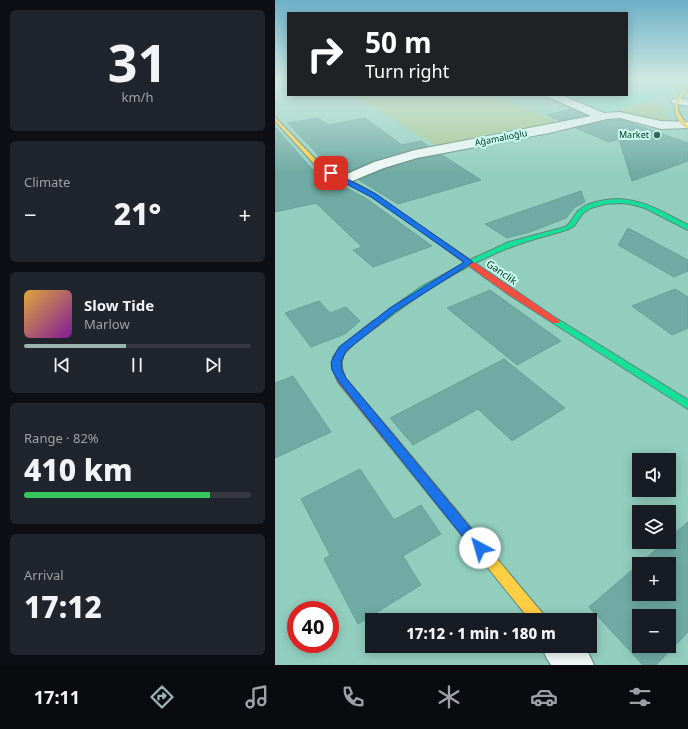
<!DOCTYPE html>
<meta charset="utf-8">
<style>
body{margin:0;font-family:"Noto Sans",sans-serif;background:#20242c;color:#f1f3f6;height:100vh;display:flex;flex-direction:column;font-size:15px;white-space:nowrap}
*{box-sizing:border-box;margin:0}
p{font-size:13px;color:#9ea1a6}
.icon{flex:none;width:22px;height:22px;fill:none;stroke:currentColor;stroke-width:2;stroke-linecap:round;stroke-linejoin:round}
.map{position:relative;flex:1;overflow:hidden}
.details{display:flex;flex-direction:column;gap:10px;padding:10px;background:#0d0f14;width:275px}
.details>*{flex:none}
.top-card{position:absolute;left:12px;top:12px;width:341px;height:84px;border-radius:0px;box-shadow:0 2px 10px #0003;background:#202124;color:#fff;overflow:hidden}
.controls{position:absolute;left:357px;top:453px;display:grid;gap:8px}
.controls a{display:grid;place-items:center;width:44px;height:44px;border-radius:0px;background:#171b24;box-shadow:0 2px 10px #0003;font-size:20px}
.speed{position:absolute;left:12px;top:601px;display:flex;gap:8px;font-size:20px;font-weight:700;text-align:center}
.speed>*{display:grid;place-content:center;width:52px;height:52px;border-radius:50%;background:#171b24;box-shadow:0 2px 10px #0003;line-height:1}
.speed .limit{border:6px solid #d22;background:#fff;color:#111}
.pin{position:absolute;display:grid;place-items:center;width:34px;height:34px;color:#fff;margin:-17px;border-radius:8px;box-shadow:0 2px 6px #0006}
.me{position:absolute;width:44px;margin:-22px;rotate:321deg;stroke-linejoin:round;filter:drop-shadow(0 0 3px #0008)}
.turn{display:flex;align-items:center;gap:14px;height:84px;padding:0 12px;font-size:18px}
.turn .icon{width:52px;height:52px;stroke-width:2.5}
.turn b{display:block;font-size:28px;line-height:34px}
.big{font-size:30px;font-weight:800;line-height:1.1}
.details .tile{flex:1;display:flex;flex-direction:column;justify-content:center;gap:6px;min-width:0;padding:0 14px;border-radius:6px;background:#20242c}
.details .dial{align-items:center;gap:0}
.dial b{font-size:52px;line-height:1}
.song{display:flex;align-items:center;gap:12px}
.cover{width:48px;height:48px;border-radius:6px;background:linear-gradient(135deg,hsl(40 70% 55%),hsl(290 70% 35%))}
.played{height:4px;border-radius:2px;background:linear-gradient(90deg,#9cb4b1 45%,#363941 45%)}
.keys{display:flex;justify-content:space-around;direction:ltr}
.heat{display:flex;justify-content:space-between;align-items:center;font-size:22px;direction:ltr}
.charge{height:6px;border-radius:3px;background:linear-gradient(90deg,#34c759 82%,#363941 0)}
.trip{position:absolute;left:90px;top:613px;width:232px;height:40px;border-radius:0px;background:#171b24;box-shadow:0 2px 10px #0003;font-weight:800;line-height:40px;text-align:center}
.tabs{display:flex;height:64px;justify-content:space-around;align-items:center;background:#090b0e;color:#9ea1a6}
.tabs .icon{width:28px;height:28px}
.tabs .on{color:#9cb4b1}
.tabs b{font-size:18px;color:#f1f3f6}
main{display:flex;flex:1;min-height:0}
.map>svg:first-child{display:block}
.built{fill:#79d7c0}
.green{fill:#a5c691}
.building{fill:#6faba4;stroke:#6aa099;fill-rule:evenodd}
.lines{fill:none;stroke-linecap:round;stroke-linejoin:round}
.street-casing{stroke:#60867d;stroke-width:2}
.fast-casing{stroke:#60867d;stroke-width:2}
.slow-casing{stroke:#60867d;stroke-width:2}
.jam-casing{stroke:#60867d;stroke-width:2}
.street{fill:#eff8f5;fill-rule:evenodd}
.fast{fill:#16e098;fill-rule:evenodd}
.slow{fill:#ffcf43;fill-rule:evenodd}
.jam{fill:#f24e42;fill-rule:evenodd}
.route{fill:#1a73e8;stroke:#114b97}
.poi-dot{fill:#33685c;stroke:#cafced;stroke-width:1.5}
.labels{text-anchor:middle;stroke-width:4;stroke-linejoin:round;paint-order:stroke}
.far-poi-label{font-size:9px;fill:#003127;stroke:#cafced;text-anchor:end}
.far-street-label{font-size:9px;fill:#003127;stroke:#cafced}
.street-label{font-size:10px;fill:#003127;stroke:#cafced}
</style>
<main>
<section class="details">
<div class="tile dial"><b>31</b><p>km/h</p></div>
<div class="tile"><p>Climate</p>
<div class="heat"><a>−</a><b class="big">21°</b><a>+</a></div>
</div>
<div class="tile">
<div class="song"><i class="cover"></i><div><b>Slow Tide</b><p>Marlow</p></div></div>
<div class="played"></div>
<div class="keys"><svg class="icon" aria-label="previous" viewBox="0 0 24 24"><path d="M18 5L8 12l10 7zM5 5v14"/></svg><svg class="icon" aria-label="pause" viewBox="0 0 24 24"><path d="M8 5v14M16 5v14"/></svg><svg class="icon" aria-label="next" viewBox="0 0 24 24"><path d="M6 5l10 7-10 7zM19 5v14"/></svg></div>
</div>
<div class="tile"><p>Range · 82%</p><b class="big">410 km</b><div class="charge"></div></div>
<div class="tile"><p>Arrival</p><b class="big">17:12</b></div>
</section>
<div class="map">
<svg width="413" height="665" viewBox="0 0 413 665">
<rect width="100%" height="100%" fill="#92cebe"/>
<polygon class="built" points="352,80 400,80 404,85 402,88 380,100 327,114 281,95 352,95"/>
<g class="green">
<polygon points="78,95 221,95 284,123 163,147"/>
<polygon points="380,100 394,120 378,120 341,110"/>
</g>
<g class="building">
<polygon points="297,109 311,115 285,121 272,115"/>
<polygon points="43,118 53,125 90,118 127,145 146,141 153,146 99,161 71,173 49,161 13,123"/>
<polygon points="332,120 347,120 413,143 413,161 357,181 344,139 334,142 301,128"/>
<polygon points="0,127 37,169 92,199 157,246 98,267 78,250 87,247 41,203 0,212"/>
<polygon points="167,155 206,180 123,204 84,180 110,169 142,159"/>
<polygon points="306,191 310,202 300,207 291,218 255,232 232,238 210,224"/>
<polygon points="353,228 413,260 413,271 399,277 343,245"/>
<polygon points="400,289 413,297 413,328 397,335 357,306"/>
<polygon points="215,290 286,341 242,365 172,308"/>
<polygon points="44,301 55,313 71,307 85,321 70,334 36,347 10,313"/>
<polygon points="229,359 290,408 237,441 203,409 138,445 115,418"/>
<polygon points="18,376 56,432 0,458 0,383"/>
<polygon points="85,469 119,520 146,505 166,534 128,556 146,585 83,624 49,559 55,555 26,499"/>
<path d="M413 522V632L381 665H368L314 607 364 564V594H394V564H364L390 542H394V538ZM364 616H394V646H364Z"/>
</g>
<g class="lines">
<g class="street-casing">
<g id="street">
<polygon points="272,95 286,95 329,113 345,112 386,121 413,122 413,128 386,129 345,118 332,119 274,133 142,158 109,168 70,184 65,183 63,180 65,177 99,162 140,150 316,116 273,97"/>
<polygon points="401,98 413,100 413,106 397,103 396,101"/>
<polygon points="266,646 309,646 313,652 319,665 276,665 272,659"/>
</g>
</g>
<g class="fast-casing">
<g id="fast">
<path d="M341 199C368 199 390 213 413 225V230L370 208 355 204 346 203 330 204 316 208 308 213 299 226 294 229C276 235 257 239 239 246 190 264 145 293 104 325H98L97 323 113 310 146 287 199 258 234 242 290 227C296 223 298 217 302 212 311 202 328 200 341 199Z"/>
<polygon points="281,318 413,400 413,409 278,323 277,321"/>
</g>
</g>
<g class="slow-casing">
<g id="slow">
<path d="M412 84H413C413 92 404 98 403 107 403 117 413 121 413 129 409 128 407 124 404 121 394 107 403 96 412 84Z"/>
<polygon points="0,117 45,164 100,194 150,229 150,231 146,231 96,196 41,166 0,121"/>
<polygon points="113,432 117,433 269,615 271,620 255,620 109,439 107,436 109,433"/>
</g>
</g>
<g class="jam-casing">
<g id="jam">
<polygon points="148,228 150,229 285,321 284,323 278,323 230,292 146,231 145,230"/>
<path d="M101 320 104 321 105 323 104 325C95 332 71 347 68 357 65 365 68 372 71 379L117 433 119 436 117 439 113 440 109 439 63 382 57 368 58 357 65 347 98 321Z"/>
</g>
</g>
<use href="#street" class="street"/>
<use href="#fast" class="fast"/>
<use href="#slow" class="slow"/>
<use href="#jam" class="jam"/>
</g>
<linearGradient id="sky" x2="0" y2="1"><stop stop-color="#6db0c7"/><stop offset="0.46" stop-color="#cee9e2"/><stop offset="1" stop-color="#cee9e2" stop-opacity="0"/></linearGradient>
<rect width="413" height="173" fill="url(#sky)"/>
<polygon class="route" points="54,172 59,172 101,194 198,262 121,311 71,351 66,362 67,370 71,378 209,544 211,548 209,552 205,554 200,552 64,382 57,370 56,362 64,347 115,308 189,262 96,197 54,175"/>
<circle class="poi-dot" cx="382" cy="135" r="4"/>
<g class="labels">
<g class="far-poi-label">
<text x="374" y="138">Market</text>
</g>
<g class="far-street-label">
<text transform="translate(226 138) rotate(-11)" y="3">Ağamalıoğlu</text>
</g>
<g class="street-label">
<text transform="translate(227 272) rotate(35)" y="4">Gənclik</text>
</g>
</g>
</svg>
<div class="controls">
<a><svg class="icon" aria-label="sound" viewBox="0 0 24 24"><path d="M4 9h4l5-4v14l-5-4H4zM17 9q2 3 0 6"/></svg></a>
<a><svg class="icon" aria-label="layers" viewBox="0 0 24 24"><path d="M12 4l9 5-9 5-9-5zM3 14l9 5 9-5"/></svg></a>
<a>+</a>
<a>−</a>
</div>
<div class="speed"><div class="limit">40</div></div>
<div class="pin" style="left:56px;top:173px;background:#d93025"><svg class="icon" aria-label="arrive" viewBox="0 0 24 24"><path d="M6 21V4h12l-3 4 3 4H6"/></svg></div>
<svg class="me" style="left:205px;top:548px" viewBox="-20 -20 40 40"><circle r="19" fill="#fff"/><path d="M0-13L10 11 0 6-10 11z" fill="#1a73e8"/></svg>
<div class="trip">17:12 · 1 min · 180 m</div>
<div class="top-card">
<div class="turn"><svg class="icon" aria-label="right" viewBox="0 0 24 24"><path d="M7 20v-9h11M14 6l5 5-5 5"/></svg><div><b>50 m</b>Turn right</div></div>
</div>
</div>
</main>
<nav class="tabs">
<b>17:11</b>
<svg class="icon on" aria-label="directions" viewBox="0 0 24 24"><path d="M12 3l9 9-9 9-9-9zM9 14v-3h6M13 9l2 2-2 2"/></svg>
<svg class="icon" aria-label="music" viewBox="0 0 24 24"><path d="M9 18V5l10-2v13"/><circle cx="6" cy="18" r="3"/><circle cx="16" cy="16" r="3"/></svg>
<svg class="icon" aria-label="phone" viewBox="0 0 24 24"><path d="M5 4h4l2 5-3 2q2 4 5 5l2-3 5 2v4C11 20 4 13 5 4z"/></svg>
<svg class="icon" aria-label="climate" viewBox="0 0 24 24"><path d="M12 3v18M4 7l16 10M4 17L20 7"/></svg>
<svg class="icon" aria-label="car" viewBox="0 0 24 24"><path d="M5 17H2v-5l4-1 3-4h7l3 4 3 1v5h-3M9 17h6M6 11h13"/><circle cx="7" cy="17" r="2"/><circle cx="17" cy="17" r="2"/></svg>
<svg class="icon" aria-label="filters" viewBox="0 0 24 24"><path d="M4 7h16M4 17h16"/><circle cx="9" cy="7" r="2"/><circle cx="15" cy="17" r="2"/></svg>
</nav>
